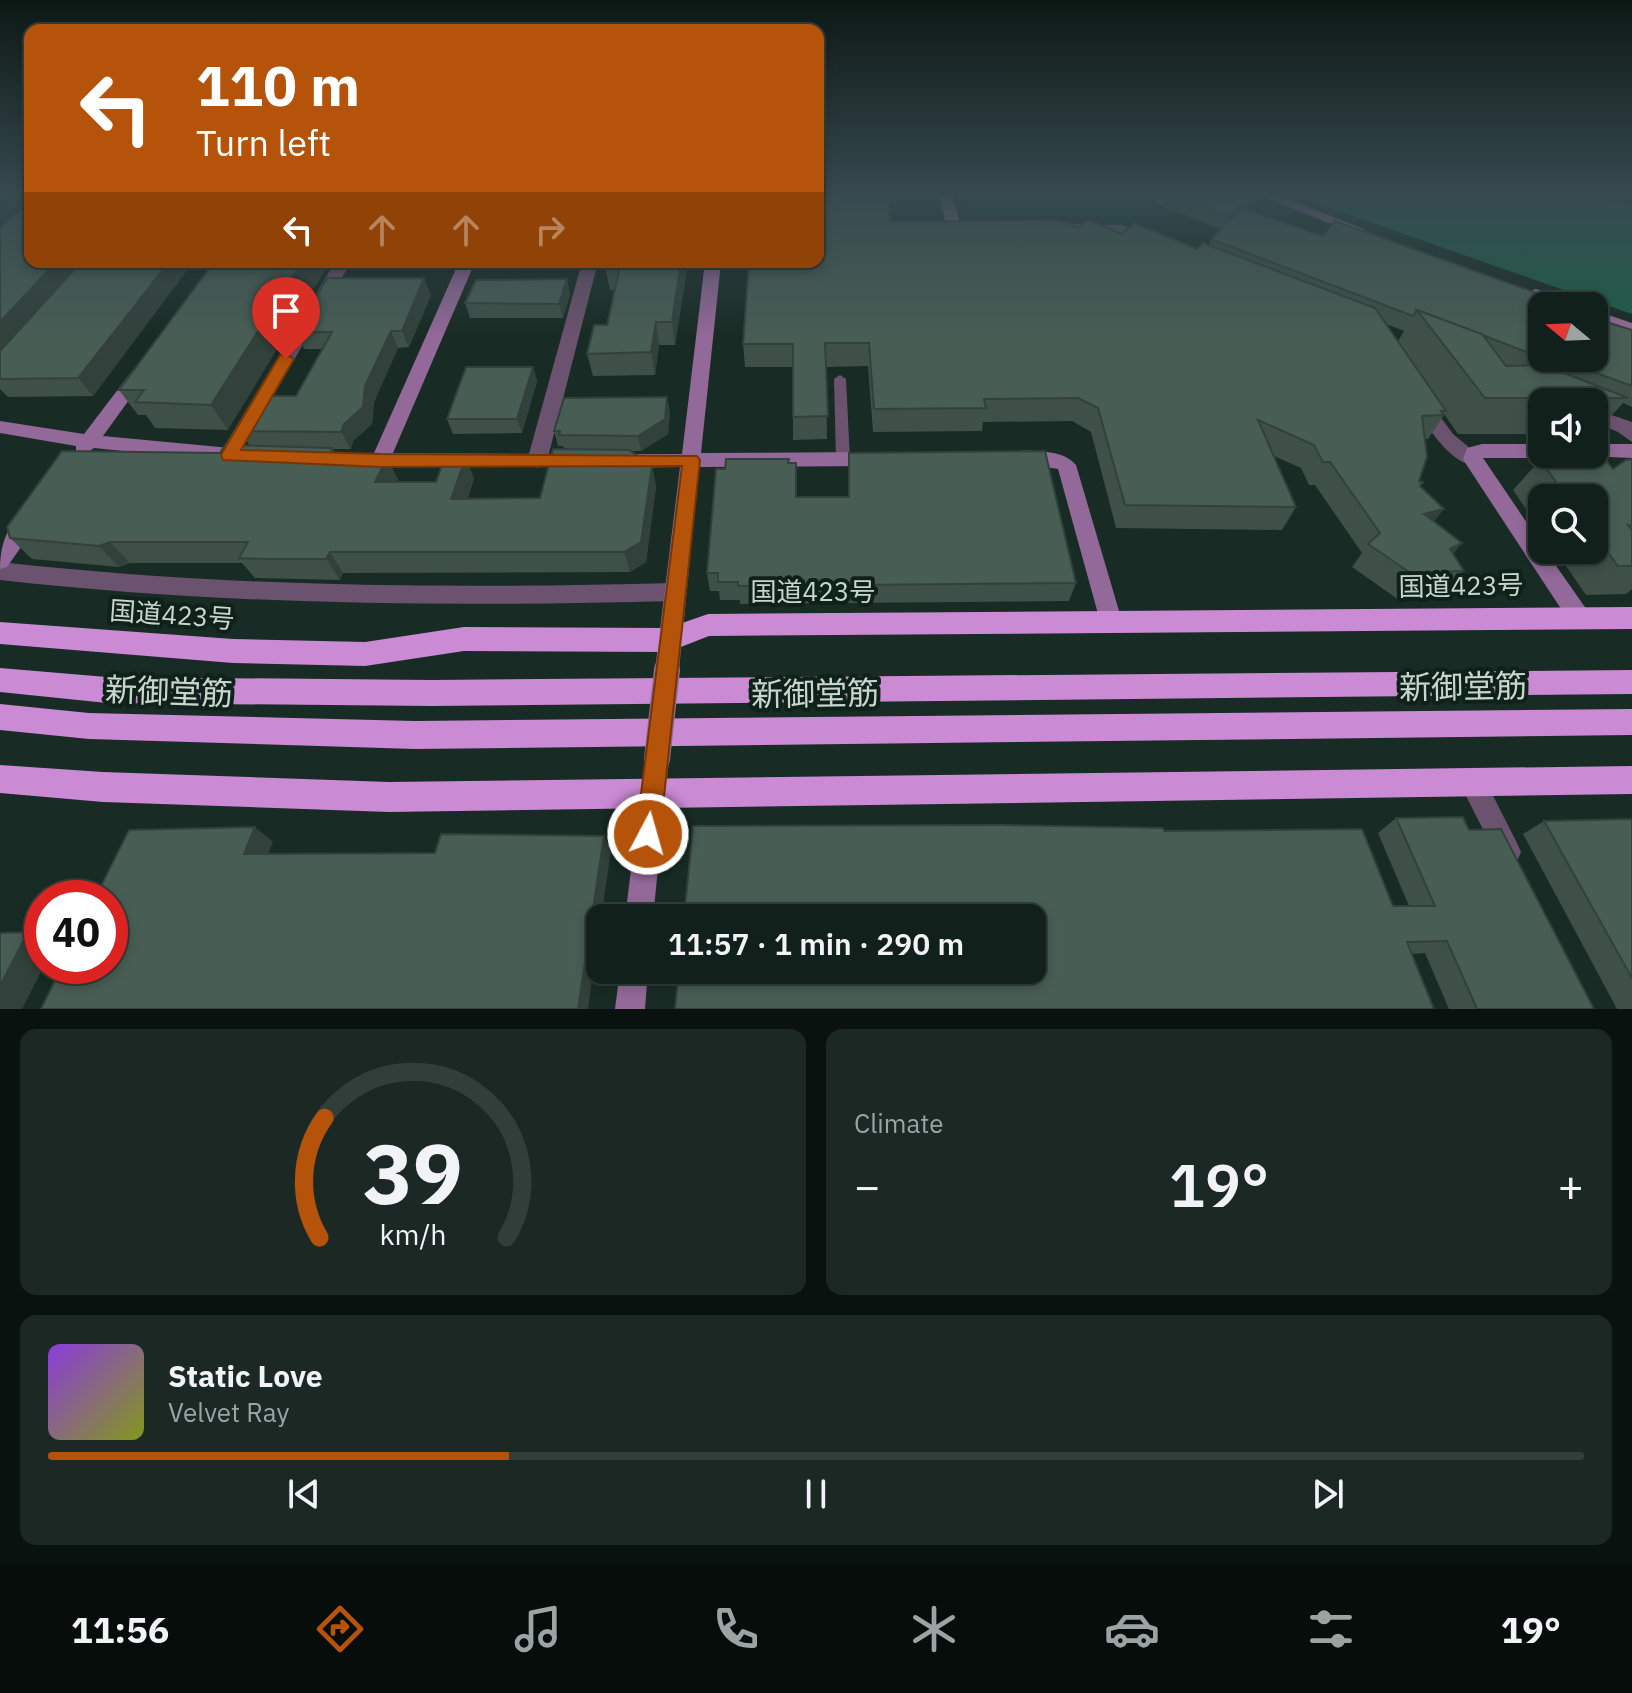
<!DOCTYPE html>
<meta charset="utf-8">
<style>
body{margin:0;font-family:"IBM Plex Sans","Noto Sans JP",sans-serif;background:#1b2824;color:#f1f3f6;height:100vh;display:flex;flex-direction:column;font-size:30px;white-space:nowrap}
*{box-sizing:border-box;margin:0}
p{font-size:26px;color:#9ca3a3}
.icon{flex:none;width:44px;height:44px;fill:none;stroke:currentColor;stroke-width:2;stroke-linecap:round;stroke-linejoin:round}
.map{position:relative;height:1009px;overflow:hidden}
.details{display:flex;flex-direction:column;gap:20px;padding:20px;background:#0a120f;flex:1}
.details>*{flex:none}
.banner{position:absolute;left:24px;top:24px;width:800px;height:244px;border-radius:16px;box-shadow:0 4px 12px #0003,0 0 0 2px #313e3a;background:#b45309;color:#fff;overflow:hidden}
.needle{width:52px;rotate:289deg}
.tools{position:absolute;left:1528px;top:292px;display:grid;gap:16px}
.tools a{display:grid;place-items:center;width:80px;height:80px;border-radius:16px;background:#12201b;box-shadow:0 4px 12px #0003,0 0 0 2px #313e3a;font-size:40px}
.speed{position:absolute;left:24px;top:880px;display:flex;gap:16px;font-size:40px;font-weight:700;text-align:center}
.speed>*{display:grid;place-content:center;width:104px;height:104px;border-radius:50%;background:#12201b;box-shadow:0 4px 12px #0003,0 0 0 2px #313e3a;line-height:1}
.speed .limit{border:12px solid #d22;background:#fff;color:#111}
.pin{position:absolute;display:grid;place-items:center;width:68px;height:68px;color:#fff;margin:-82px -34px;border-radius:50% 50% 50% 0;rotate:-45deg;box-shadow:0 0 8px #0007}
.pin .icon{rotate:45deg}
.me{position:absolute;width:88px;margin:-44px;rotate:6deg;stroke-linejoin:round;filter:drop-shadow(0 0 6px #0008)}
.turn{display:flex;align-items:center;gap:28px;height:168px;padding:0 40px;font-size:36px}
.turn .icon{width:104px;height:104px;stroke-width:2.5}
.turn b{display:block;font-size:56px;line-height:68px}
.lanes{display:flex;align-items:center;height:76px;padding:0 40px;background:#0003;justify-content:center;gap:40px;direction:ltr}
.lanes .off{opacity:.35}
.big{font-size:60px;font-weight:600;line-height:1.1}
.details .card{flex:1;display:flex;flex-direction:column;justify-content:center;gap:12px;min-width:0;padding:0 28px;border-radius:16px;background:#1b2824}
.details .dial{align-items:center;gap:0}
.dial svg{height:208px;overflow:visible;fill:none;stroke:#313e3a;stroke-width:7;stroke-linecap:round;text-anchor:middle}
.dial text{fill:#f1f3f6;stroke:none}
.song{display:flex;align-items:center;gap:24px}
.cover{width:96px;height:96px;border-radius:12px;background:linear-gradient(135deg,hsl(270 70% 55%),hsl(70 70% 35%))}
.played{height:8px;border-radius:4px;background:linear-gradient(90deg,#b45309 30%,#313e3a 30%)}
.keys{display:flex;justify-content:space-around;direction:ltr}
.heat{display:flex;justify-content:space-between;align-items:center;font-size:44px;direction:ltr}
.details .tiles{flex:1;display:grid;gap:20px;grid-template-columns:1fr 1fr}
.card:last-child{grid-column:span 2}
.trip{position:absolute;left:586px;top:904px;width:460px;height:80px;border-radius:16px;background:#12201b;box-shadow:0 4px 12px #0003,0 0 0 2px #313e3a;font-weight:600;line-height:80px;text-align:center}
.tab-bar{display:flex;height:128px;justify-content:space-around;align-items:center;background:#070d0b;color:#9ca3a3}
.tab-bar .icon{width:56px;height:56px}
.tab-bar .active{color:#b45309}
.tab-bar b{font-size:36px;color:#f1f3f6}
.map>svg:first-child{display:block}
.green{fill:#073b2c}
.forest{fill:#1d5e48}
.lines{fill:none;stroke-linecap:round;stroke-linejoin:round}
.lane{fill:#6b526f;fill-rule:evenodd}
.street{fill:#6b526f;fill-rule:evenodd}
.secondary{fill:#926998;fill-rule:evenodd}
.highway{fill:#ca8ad4;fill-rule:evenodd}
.secondary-bridge{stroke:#926998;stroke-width:26}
.wall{fill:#3e5048;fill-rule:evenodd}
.shaded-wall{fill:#32413b}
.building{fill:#485d54;stroke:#32413b;stroke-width:2}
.route{fill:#b45309;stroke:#753606;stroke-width:2}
.labels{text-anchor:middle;stroke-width:8;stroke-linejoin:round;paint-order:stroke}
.street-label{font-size:26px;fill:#cad5d0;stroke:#0f221a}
.near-street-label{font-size:32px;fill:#cad5d0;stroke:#0f221a}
</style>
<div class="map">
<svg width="1632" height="1009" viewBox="0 0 1632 1009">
<rect width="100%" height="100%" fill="#182b24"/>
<polygon class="green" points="965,195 1155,195 1127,220 1101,217 982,217 968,209"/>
<polygon class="forest" points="1293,195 1581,195 1632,205 1632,314"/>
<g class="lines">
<polygon class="lane" points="840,375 846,379 850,460 843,465 836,460 834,379"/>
<g class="street">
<polygon points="1050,223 1121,225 1159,239 1152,243 1120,233 1045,230 1043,227"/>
<polygon points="335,262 351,262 236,460 222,460 219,455"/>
<polygon points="582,262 598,262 547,461 537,468 527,461"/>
<path d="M1422 398 1428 400 1453 434 1483 459 1480 464C1454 472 1425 423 1413 404Z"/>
<polygon points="1594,409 1632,422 1632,442 1618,432 1594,422"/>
<path d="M0 562C224 587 448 589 674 583L682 586 685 592 682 598 674 601C448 607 224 605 0 580Z"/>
<polygon points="1472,769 1481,772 1517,843 1521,852 1517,861 1508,865 1499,861 1463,790 1459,781 1463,772"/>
</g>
<g class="secondary">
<polygon points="0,195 13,195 0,199"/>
<polygon points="939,195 953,195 961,228 959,231 949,231 947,228"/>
<polygon points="1259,195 1278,195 1366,230 1364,233 1354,233"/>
<polygon points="459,262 475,262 393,453 574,454 584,461 581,466 355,465 352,460 355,455 374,453"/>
<polygon points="705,262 721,262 701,453 874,452 884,459 874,466 699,467 679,670 675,677 667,680 659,677 655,670 680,467 618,468 608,461 618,454 682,454"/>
<polygon points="1536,289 1575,303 1577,306 1554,306 1530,297 1530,291"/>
<polygon points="1594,310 1632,323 1632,334 1594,321"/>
<polygon points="138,369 147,375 103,436 230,448 240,455 237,460 230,462 94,448 83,456 76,454 76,446 0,433 0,421 84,434 132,371"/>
<polygon points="1482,444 1542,444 1542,454 1550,454 1542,458 1483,458 1542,545 1542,550 1545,550 1587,610 1590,617 1587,624 1579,626 1571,624 1466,464 1463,459 1467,448"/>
<polygon points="1594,444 1632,444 1632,458 1587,456 1594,454"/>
<path d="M1022 450C1040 452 1064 450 1076 465L1122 621 1119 628 1111 630 1103 628 1100 621 1058 469 1015 462 1012 457Z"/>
<path d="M28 515 35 517 38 523 7 567 0 569C0 549 5 522 28 515Z"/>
<polygon points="657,747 666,751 669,759 653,918 625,918 645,759 648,751"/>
<polygon points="620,970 648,970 645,1009 615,1009"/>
</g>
<g class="highway">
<polygon points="1632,607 1632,629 709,636 668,652 464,651 365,666 233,663 0,644 0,622 233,639 365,642 464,627 668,628 708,614"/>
<polygon points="0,668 107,677 432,680 1632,670 1632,694 432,706 107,703 0,692"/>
<polygon points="0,704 89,713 415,721 1632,709 1632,735 415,749 89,739 0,730"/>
<polygon points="0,765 103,772 389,782 1632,766 1632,794 389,812 103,802 0,793"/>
</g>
<polyline class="secondary-bridge" points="657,759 667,670"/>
</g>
<g class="wall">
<path d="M1159 195H1253L1248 206 1246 209 1323 236 1542 306V358H1594L1632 330V407L1623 403 1595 434H1594V402H1542V434H1458L1444 414V415L1428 439H1425L1419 481 1434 522 1462 543 1453 554 1464 571 1444 593 1407 595 1399 600 1352 567 1362 553 1315 485H1309L1301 468 1274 456 1296 507 1282 530 1116 528 1091 432 1072 421 983 422 982 431 873 432 868 366 826 367 827 439 793 440V367H745L743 344 890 222 1078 228 1122 234 1197 249 1209 245 1211 239 1221 229 1156 204ZM1386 324 1404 331 1398 341Z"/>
<polygon points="0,228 30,262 193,262 93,396 8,397 0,389"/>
<polygon points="214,262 228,430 155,428 146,415 138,415 119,390"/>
<polygon points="606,262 688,262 675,345 659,345 655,375 593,376 587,354 607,325 615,290 610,290 605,267"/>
<polygon points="567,279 570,294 563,318 470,318 465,303"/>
<polygon points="431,295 409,347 398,348 374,402 372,424 353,441 351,449 333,449 337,456 398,479 396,482 436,482 474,478 468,498 540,498 564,449 563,446 558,446 554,431 670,412 668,434 641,451 630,451 652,466 656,487 646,562 630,572 343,573 340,580 255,578 242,563 130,563 119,567 32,559 10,538 220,453 250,446 240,431 296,396 322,349 304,349 295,332"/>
<polygon points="533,367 537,381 522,433 453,434 447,419"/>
<polygon points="849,453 1076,583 1069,601 740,604 740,600 720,600 719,591 710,591 707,573 725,469 788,463 797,497 848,497"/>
<polygon points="1553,454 1594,454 1613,469 1632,459 1632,589 1626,594 1586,595 1555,550 1594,550 1594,498 1542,498 1542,532 1513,490 1540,460 1547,460"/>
<polygon points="1396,818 1469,830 1594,1009 1449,1009 1425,953 675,1009 1164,831 1393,906 1409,906 1378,833"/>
<polygon points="1632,819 1632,1009 1617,1009 1523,834 1544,821"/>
</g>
<g class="shaded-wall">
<polygon points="1251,195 1253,195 1248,206 1224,230 1230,216"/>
<polygon points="56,262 85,262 0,356 0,322"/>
<polygon points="169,262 193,262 93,396 78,378"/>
<polygon points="302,262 330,262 228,430 211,405"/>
<polygon points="681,262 688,262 675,345 672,322"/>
<polygon points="424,278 431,295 409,347 402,331"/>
<polygon points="567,279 570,294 563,318 559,304"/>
<polygon points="656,322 659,345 655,375 651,352"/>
<polygon points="391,331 398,348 374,402 372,424 353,441 351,449 341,432 344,424 365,386"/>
<polygon points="533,367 537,381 522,433 517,419"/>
<polygon points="667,397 670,412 668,434 641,451 638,436"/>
<polygon points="332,448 344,469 330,456"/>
<polygon points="466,457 474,478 461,519 451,499"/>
<polygon points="387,458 398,479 386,502 375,482"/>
<polygon points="652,466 656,487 646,562 630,572 624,552"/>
<polygon points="1444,509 1426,532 1424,514"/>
<polygon points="110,542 130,563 119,567 99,546"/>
<polygon points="1462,543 1442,566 1450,549"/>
<polygon points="330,552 343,573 340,580 326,559"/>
<polygon points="1426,572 1407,595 1399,600 1418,578"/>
<polygon points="255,827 273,842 262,868 244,854"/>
<polygon points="604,836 611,851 601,918 600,918 588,1009 578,1009"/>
<polygon points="28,932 42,938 42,966 44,966 22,1009 0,1009 0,986"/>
</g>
<g class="building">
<polygon points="818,195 887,195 890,222 1058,220 1078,228 1088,220 1122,234 1134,223 1197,249 1203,243 1375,308 1446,411 1441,411 1444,415 1422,416 1427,457 1419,481 1423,482 1420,486 1444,509 1424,514 1462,543 1450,549 1464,571 1426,572 1418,578 1368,544 1380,533 1330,462 1323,462 1314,445 1258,420 1296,507 1125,505 1098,408 1078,398 984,399 986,408 874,409 869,343 825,343 828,416 793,417 793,344 743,344 749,262 818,262"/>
<polygon points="1173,195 1251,195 1230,216"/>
<polygon points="30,202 30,262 56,262 0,322 0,228"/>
<polygon points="1241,208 1323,236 1335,221 1559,301 1556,306 1542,306 1542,353 1534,350 1532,354 1417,310 1413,316 1211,239"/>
<polygon points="81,262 169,262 78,378 0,379 0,351"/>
<polygon points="214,262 302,262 211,405 135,402 144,390 119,390"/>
<polygon points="606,262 681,262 672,322 656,322 651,352 587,354 594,325 607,325 620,267 605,267"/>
<polygon points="327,278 424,278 402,331 391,331 365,386 363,407 344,424 341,432 240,431 260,396 296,396 332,332 295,332"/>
<polygon points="567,279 559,304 465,303 476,280"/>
<polygon points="1417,310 1482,334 1506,366 1544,365 1628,398 1485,398"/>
<polygon points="1594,318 1632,330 1632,386 1556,358 1594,358"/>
<polygon points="466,367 533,367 517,419 447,419"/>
<polygon points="667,397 665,419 638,436 559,435 560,431 554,431 564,398"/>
<polygon points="225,445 332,448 330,456 387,458 375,482 436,482 445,457 466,457 451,499 540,498 553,449 629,450 652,466 641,542 624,552 330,552 326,559 264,559 239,558 248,542 110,542 99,546 10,538 7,527 62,451 220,453"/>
<polygon points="1594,448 1596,448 1613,469 1626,460 1632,459 1632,526 1628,525 1632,530 1632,566 1618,566 1594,534 1594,498 1568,498 1540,460 1566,460 1562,454 1594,454"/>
<polygon points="1045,451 1076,583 738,586 738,582 718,582 718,573 707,573 716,469 725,469 726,459 789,459 788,463 796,463 796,497 849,497 849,453"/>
<polygon points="1463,817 1469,830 1501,829 1594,1009 1477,1009 1447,941 1407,942 1434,1009 675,1009 679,970 1032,970 1032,918 684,918 693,826 1002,825 1163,828 1164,831 1362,829 1393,906 1435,906 1396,818"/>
<polygon points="1632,819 1632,978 1544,821"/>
<polygon points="255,827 244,854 435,853 441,834 604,836 578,1009 41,1009 62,966 110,966 110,898 95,898 129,830"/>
<polygon points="28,932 0,986 0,933"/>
</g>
<linearGradient id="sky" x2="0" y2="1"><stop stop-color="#0d1814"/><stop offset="0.58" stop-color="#374a50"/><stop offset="1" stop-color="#374a50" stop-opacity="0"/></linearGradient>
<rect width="1632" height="336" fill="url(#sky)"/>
<polygon class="route" points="286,354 294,359 241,450 381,454 697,456 700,460 660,834 656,842 648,846 639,842 636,834 682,466 381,467 223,460 221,455 223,451 280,355"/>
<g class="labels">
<g class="street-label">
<text transform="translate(1461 586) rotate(-1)" y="9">国道423号</text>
<text x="813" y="601">国道423号</text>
<text transform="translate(172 615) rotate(4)" y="9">国道423号</text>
</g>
<g class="near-street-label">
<text transform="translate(1463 687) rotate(-1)" y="11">新御堂筋</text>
<text transform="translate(169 692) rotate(2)" y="11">新御堂筋</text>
<text transform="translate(815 694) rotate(-1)" y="11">新御堂筋</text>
</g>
</g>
</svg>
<div class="tools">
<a><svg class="needle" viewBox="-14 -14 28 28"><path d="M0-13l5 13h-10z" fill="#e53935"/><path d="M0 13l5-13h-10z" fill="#9ca3a3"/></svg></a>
<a><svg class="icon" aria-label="sound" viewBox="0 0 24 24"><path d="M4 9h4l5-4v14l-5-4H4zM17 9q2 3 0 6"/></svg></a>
<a><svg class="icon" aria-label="search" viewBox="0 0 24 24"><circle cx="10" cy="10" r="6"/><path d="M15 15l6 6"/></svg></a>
</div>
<div class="speed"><div class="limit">40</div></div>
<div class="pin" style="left:286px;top:359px;background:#d93025"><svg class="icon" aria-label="arrive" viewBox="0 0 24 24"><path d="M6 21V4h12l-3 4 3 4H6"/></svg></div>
<svg class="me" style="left:648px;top:834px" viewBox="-20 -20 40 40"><circle r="17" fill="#b45309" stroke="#fff" stroke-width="3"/><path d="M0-11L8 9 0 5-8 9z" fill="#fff"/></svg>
<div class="trip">11:57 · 1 min · 290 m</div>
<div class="banner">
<div class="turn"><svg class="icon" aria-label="left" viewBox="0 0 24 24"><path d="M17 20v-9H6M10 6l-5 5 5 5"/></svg><div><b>110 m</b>Turn left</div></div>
<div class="lanes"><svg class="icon" aria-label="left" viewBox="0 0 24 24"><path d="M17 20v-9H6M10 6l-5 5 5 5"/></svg><svg class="icon off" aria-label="ahead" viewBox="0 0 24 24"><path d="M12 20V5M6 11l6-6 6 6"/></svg><svg class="icon off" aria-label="ahead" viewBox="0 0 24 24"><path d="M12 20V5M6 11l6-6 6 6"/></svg><svg class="icon off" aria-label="right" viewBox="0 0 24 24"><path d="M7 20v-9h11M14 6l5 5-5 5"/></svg></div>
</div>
</div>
<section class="details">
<div class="tiles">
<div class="card dial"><svg viewBox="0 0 100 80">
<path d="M14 69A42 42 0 1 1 86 69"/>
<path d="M14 69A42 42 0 0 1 16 23" stroke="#b45309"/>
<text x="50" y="56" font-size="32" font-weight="700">39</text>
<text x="50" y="72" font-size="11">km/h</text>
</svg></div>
<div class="card"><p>Climate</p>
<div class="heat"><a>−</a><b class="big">19°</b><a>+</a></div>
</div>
<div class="card">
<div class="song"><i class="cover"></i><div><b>Static Love</b><p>Velvet Ray</p></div></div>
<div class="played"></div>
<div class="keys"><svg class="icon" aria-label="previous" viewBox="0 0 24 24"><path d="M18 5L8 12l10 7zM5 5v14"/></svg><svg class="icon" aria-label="pause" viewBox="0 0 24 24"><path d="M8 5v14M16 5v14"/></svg><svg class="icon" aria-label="next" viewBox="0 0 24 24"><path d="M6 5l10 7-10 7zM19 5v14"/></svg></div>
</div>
</div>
</section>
<nav class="tab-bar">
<b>11:56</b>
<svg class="icon active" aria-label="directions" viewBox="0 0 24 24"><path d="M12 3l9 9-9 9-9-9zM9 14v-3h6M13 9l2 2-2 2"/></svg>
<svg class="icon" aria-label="music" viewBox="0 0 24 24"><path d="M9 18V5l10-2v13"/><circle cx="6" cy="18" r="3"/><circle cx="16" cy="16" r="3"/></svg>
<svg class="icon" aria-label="phone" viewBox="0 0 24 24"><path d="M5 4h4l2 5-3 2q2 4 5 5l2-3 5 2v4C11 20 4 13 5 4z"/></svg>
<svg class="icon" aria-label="climate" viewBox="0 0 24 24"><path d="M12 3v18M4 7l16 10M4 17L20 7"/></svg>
<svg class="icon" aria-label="car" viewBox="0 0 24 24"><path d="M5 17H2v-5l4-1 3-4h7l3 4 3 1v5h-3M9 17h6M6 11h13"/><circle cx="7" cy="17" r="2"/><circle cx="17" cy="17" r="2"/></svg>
<svg class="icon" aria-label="filters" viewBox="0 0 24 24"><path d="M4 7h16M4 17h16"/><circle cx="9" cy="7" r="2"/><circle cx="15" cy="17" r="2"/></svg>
<b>19°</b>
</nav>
